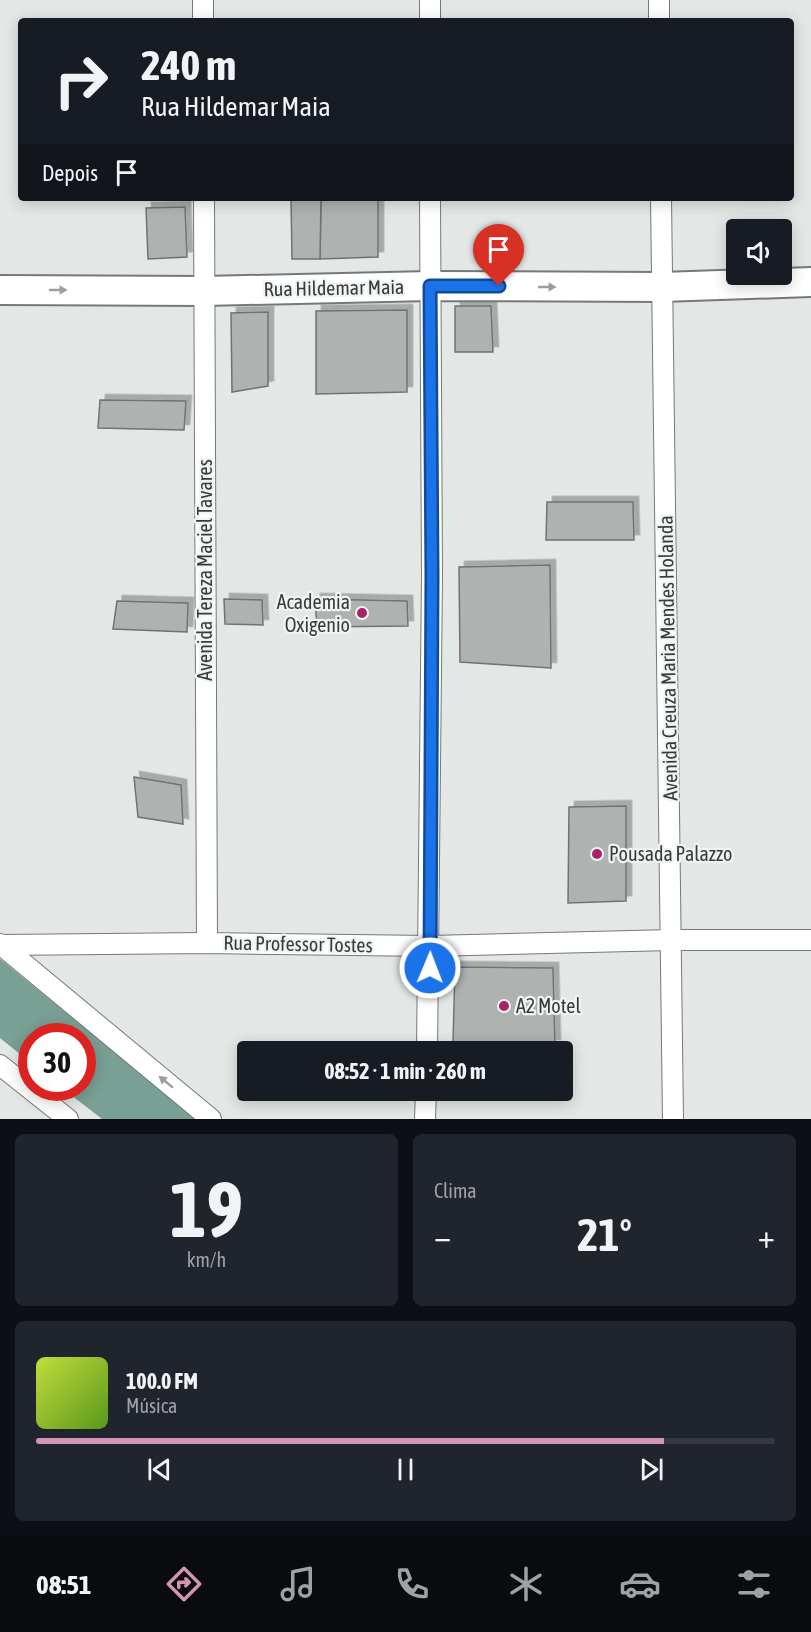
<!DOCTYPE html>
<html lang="pt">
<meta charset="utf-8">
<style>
body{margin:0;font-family:"Asap Condensed",sans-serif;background:#20242c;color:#f1f3f6;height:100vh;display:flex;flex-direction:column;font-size:22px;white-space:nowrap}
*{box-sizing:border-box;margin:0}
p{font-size:20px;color:#9ea1a6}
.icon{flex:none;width:33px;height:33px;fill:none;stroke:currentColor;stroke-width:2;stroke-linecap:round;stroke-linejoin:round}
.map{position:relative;height:1119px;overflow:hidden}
.details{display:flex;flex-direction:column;gap:15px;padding:15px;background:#0d0f14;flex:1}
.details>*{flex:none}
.top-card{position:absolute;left:18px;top:18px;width:776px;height:183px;border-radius:6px;box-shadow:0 3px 15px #0003;background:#171b24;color:#f1f3f6;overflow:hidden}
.controls{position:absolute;left:726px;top:219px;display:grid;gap:12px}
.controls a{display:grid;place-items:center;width:66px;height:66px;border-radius:6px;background:#171b24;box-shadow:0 3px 15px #0003;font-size:30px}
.speed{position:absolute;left:18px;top:1023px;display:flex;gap:12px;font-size:30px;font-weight:700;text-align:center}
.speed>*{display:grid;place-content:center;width:78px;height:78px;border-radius:50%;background:#171b24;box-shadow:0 3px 15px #0003;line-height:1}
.speed .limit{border:9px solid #d22;background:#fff;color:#111}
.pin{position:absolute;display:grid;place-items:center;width:51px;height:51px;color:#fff;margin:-62px -26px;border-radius:50% 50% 50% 0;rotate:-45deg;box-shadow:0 0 6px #0007}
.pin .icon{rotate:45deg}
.me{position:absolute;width:66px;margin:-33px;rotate:1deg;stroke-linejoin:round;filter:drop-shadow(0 0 4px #0008)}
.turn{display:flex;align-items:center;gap:21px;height:126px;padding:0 24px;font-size:27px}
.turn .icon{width:78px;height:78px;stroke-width:2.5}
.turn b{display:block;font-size:42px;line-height:51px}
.then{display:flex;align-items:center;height:57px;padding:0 24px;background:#0003;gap:12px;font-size:22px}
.big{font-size:45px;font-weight:700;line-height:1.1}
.details .tile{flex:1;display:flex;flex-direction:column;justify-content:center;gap:9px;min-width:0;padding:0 21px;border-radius:9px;background:#20242c}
.details .dial{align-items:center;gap:0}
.dial b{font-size:78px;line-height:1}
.song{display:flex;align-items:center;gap:18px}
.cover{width:72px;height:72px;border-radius:9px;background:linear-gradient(135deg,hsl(70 70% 55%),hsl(90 70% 35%))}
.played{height:6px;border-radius:3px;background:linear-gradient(90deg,#d194b6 85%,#363941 85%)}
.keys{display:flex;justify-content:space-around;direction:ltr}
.heat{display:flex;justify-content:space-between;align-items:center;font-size:33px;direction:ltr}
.details .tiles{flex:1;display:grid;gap:15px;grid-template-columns:1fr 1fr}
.tile:last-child{grid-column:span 2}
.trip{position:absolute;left:237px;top:1041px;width:336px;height:60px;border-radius:6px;background:#171b24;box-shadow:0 3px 15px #0003;font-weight:700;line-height:60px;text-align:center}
.tabs{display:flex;height:96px;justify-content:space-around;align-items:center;background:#090b0e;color:#9ea1a6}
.tabs .icon{width:42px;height:42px}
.tabs .current{color:#d194b6}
.tabs b{font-size:27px;color:#f1f3f6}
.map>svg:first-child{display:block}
.water{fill:#79a095}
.building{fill:#aeb3b2;stroke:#6f7372;stroke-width:1.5;filter:url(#shadow)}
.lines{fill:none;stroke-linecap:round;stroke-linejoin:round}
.street-casing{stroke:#757978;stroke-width:22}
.secondary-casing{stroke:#757978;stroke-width:32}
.street{stroke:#fff;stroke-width:20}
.secondary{stroke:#fff;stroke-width:28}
.oneway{fill:#9c9e9d}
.route-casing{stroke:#114b97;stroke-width:15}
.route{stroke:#1a73e8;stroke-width:10}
.poi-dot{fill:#aa2167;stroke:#f0f5f4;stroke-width:2}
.labels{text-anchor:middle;stroke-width:4.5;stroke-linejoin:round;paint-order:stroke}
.street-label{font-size:20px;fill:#3a3c3b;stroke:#f0f5f4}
.poi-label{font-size:20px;fill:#3a3c3b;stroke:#f0f5f4;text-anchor:start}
</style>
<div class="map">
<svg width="811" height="1119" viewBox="0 0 811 1119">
<defs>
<filter id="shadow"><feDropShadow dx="5.5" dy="-5.5" stdDeviation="0" flood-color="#0004"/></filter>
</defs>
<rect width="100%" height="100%" fill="#e3e8e6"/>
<polygon class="water" points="0,959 4,962 196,1119 102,1119 62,1088 82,1088 82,1036 32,1036 31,1063 0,1038"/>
<g class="building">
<polygon points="321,198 378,198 378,257 320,259"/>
<polygon points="321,199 320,259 292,259 291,200"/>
<polygon points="185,207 187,257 148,259 146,208"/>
<polygon points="455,306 491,306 493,352 455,352"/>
<polygon points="407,310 407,392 316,394 316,311"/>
<polygon points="268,312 268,386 232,392 231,313"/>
<polygon points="100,400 186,401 184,430 98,428"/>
<polygon points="547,502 633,502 634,540 546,540"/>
<polygon points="550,565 551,668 460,662 459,567"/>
<polygon points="224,599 262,600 263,625 225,624"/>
<polygon points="315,599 407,601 408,626 317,627"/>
<polygon points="117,601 188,603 187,632 113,629"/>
<polygon points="134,777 181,785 183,824 138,817"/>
<polygon points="626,806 626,901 568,903 569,807"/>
<polygon points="455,967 553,968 555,1045 453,1043"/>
</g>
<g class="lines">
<g class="street-casing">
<g id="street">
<polyline points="203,0 203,21"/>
<polyline points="659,0 659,21"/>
<polyline points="430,21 430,0"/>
<polyline points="204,198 207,943"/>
<polyline points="661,198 673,1119"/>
<polyline points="0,944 211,1119"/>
<polyline points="1,945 207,943 430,946 672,940 811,940"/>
<polyline points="427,1052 432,576 430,198"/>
<polyline points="0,1065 68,1119"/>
<polyline points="425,1119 426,1090"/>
</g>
</g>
<g class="secondary-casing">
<polyline id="secondary" points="0,290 204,291 430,286 662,287 811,282"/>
</g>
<use href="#street" class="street"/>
<use href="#secondary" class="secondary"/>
</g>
<defs><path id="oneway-solid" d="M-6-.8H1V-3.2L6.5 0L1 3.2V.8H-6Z" transform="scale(1.5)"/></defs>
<g class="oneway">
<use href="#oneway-solid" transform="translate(547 287)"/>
<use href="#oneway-solid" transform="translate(58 290)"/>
<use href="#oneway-solid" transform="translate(166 1082) rotate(-141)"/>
</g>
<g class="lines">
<g class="route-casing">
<polyline id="route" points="430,968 432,576 430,286 499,286"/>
</g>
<use href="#route" class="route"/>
</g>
<g class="poi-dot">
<circle cx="362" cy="613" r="6"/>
<circle cx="597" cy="854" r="6"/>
<circle cx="504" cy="1006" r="6"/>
</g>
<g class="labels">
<g class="street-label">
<text transform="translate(334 288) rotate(-1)" y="7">Rua Hildemar Maia</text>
<text transform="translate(205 570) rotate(-90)" y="7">Avenida Tereza Maciel Tavares</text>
<text transform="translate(668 658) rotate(-91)" y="7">Avenida Creuza Maria Mendes Holanda</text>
<text transform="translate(298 944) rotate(1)" y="7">Rua Professor Tostes</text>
</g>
<g class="poi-label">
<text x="350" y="609" text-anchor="end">Academia<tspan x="350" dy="23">Oxigenio</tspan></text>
<text x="609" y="861">Pousada Palazzo</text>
<text x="516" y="1013">A2 Motel</text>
</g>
</g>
</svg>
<div class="controls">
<a><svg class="icon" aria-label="sound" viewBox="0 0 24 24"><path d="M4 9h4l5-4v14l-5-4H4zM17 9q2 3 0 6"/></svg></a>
</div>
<div class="speed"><div class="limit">30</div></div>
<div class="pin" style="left:499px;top:286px;background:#d93025"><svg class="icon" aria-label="arrive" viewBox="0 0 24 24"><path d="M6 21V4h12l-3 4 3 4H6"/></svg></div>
<svg class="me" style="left:430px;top:968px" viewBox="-20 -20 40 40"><circle r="17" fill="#1a73e8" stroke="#fff" stroke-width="3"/><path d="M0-11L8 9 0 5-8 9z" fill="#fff"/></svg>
<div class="trip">08:52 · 1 min · 260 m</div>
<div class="top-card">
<div class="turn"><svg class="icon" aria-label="right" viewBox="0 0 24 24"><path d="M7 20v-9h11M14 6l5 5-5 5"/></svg><div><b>240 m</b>Rua Hildemar Maia</div></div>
<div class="then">Depois<svg class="icon" aria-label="arrive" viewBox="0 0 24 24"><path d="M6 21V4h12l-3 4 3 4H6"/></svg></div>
</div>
</div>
<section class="details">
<div class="tiles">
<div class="tile dial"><b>19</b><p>km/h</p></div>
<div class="tile"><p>Clima</p>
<div class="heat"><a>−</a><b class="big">21°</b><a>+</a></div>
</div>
<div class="tile">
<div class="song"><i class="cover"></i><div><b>100.0 FM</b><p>Música</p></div></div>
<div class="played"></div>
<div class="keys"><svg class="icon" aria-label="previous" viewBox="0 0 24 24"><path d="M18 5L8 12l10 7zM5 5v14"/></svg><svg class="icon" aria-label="pause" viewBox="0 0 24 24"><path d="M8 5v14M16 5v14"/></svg><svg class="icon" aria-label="next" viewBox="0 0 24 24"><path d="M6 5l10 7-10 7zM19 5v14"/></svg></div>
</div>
</div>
</section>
<nav class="tabs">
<b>08:51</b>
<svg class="icon current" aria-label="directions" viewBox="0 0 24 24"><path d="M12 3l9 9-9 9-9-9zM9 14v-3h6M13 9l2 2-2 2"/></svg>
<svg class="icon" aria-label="music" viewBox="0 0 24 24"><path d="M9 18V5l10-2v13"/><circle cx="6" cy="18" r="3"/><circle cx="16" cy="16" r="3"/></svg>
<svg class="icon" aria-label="phone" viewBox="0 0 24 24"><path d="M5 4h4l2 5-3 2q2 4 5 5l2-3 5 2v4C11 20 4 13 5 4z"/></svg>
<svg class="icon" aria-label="climate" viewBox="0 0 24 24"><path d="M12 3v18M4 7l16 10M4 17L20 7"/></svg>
<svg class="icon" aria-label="car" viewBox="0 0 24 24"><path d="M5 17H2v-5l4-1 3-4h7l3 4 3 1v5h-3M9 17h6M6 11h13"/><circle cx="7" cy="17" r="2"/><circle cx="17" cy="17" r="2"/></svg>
<svg class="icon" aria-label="filters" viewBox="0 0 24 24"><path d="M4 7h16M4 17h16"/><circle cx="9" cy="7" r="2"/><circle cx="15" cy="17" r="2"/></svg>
</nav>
